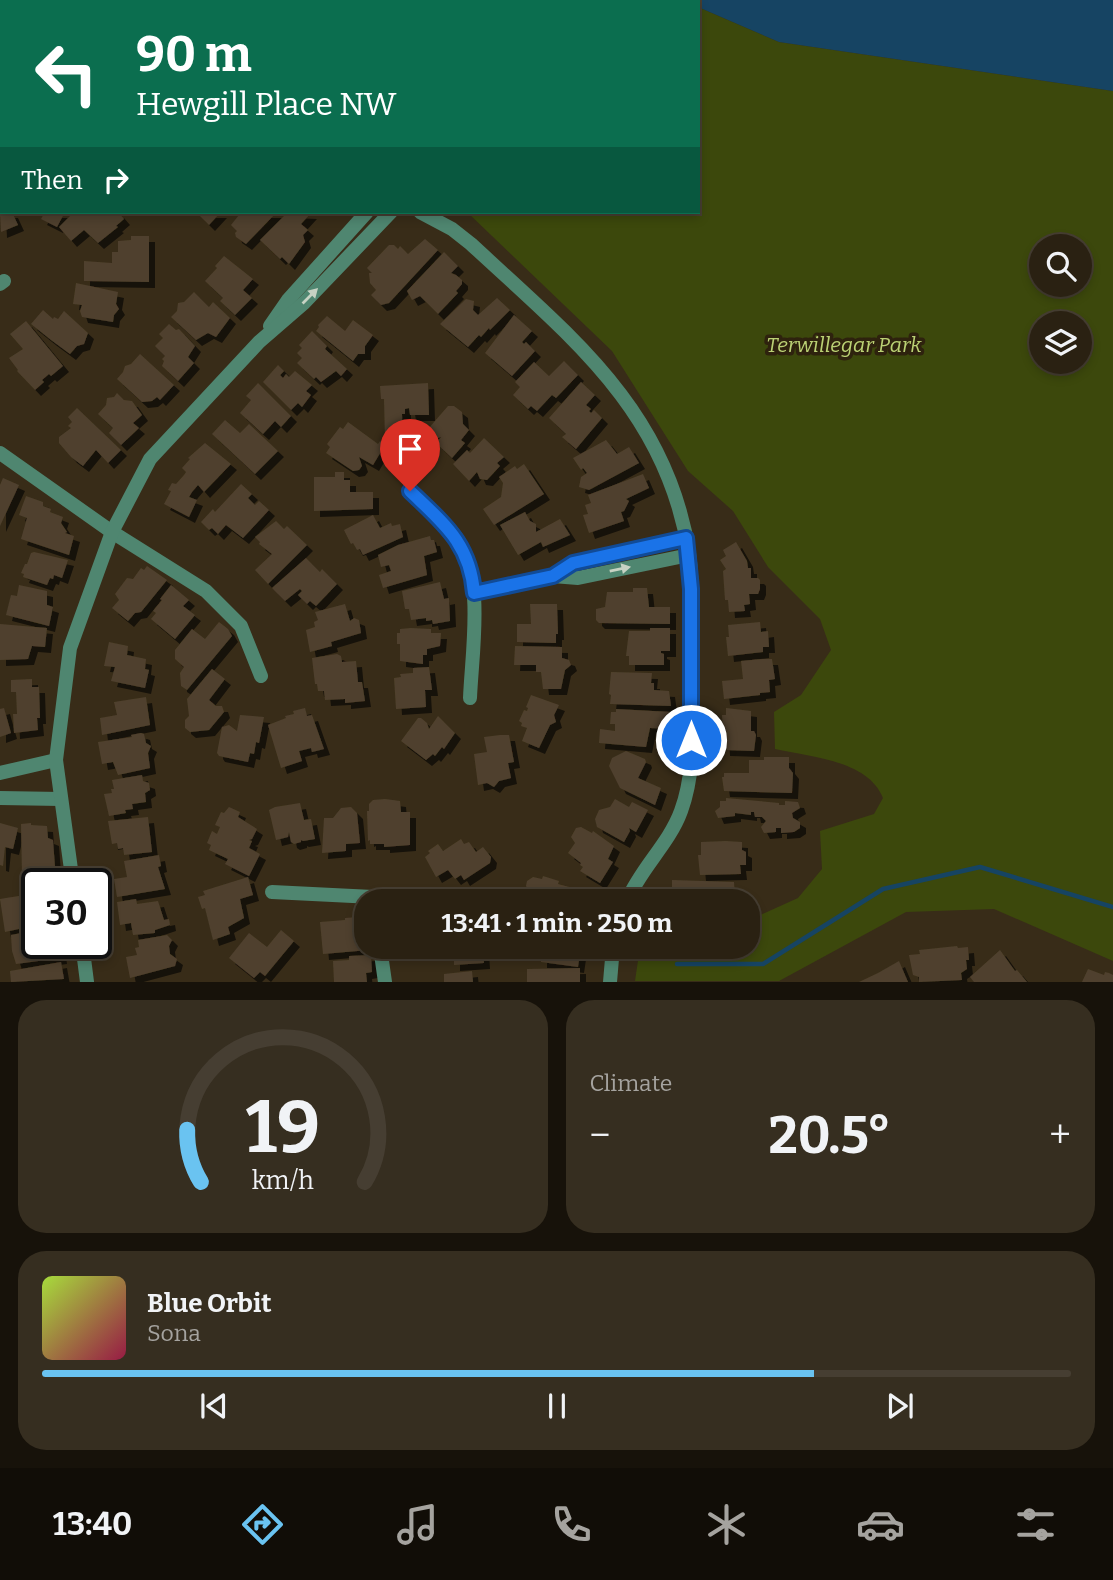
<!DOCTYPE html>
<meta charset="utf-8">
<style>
body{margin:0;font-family:Bitter,serif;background:#362e20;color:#f1f3f6;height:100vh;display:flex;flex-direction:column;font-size:26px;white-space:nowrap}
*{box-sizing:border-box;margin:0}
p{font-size:23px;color:#a5a39f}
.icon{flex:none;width:38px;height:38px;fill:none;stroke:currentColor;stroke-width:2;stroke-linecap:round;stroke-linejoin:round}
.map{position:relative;height:982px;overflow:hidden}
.sheet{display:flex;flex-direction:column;gap:18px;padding:18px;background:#17120a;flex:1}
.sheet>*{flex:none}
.top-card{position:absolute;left:0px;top:0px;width:700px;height:214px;box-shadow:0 4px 10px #0003,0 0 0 2px #463e32;background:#0b6e4f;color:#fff;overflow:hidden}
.fabs{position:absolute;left:1029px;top:234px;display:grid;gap:14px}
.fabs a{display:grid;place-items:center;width:63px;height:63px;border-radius:50%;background:#2a2112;box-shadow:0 4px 10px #0003,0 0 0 2px #463e32;font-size:35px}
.speed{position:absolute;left:21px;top:868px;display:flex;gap:14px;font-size:35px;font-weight:700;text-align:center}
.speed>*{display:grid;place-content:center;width:91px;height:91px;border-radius:50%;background:#2a2112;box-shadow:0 4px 10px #0003,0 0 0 2px #463e32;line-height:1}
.speed .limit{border:4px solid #111;border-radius:10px;background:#fff;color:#111}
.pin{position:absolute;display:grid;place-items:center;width:60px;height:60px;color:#fff;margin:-72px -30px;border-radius:50% 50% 50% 0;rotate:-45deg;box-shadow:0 0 7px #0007}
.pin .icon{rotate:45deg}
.me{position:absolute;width:77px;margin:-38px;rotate:0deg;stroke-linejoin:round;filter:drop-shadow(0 0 5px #0008)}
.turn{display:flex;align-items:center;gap:24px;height:147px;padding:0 21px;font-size:32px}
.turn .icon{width:91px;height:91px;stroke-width:2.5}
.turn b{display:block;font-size:49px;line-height:60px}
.then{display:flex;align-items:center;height:66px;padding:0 21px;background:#0003;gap:14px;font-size:26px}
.big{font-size:52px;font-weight:700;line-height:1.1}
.sheet .widget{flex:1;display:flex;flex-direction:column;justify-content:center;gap:10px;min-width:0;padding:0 24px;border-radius:28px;background:#362e20}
.sheet .dial{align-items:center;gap:0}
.dial svg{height:182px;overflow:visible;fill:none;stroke:#463e32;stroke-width:7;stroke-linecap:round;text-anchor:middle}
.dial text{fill:#f1f3f6;stroke:none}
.song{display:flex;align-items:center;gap:21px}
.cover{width:84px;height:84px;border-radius:10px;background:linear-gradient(135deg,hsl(80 70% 55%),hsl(340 70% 35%))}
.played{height:7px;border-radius:4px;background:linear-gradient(90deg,#6ac3f1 75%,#463e32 75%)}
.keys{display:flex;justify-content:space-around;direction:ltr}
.heat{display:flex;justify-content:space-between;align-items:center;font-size:38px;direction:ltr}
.sheet .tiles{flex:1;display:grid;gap:18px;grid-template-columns:1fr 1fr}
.widget:last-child{grid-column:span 2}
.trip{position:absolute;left:354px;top:889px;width:406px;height:70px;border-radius:28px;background:#2a2112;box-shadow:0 4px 10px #0003,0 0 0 2px #463e32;font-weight:700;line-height:70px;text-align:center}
.dock{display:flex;height:112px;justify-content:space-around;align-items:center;background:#110d07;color:#a5a39f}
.dock .icon{width:49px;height:49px}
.dock .current{color:#6ac3f1}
.dock b{font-size:32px;color:#f1f3f6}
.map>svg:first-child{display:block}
.green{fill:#3c480c;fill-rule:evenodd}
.water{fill:#164463}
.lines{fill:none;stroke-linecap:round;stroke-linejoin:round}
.stream{stroke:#164463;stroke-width:4.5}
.building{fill:#4f412d;filter:url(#shadow)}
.minor{stroke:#4f8670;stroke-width:14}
.oneway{fill:#c7d2c3}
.route-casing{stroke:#114b97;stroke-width:18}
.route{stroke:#1a73e8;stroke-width:12}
.labels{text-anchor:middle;stroke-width:7;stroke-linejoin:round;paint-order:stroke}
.park-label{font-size:21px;font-style:italic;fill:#bbd174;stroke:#2e220e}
</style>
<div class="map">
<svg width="1113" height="982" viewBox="0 0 1113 982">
<defs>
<filter id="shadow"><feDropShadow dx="6" dy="6" stdDeviation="0" flood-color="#0009"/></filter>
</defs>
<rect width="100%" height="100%" fill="#382c18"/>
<g class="green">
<polygon points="69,0 681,0 685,2 71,2"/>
<path d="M698 7 779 42 1113 91V961L994 909 906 912 779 981H635L640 947H747V921L798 898 822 869 820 831 874 814 883 798C868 760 810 757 775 749L774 712 801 695 831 650 820 619 768 567 733 511 688 471 612 351 467 212H698ZM1041 247H1080V285H1041ZM1041 324H1080V362H1041Z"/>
</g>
<polygon class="water" points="681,0 1113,0 1113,91 779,42 698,7 698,2"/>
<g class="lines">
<polyline class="stream" points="677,964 763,964 883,889 980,867 1113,907"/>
</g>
<g class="building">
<polygon points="0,212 12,212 18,225 1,232"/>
<polygon points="45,212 65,212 57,227 41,219"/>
<polygon points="74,212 118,212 124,219 116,226 118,227 98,243 84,230 71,241 59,227"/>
<polygon points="199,212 221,212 209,225 199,215"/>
<polygon points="235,212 277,212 246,244 236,237 235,233 237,231 231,225 239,215"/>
<polygon points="288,212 311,213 301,224 308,230 303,235 305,242 289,264 282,257 280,259 260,240"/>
<polygon points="131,236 149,236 149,282 84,281 84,261 112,263 112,252 118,252 118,241 131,240"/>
<polygon points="425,239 438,250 389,303 381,305 371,295 376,290 370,283 369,273 372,273 367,268 389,245 394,245 398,249 400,246 408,254"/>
<polygon points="444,252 458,266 451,273 456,275 462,280 462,284 456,291 458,293 438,314 420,296 412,300 407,291"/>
<polygon points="224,256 253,279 243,290 252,298 235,315 220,301 223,298 205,281 217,268 215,266"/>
<polygon points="76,283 118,292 116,304 119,309 114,315 113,322 82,317 80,311 82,305 73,304"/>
<polygon points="194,292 209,307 213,302 230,318 216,337 208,333 196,340 171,317 177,311 178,303 184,302"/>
<polygon points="497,298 510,310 490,330 489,328 481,337 479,335 468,347 440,324 466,299 474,301 473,310 478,315"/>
<polygon points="43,310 53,319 54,317 58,319 64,311 88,333 84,344 77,346 70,354 51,340 31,324"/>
<polygon points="514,315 532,331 522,342 524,344 526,342 535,351 512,376 485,353"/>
<polygon points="327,316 345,331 353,320 373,335 365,346 365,354 358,354 353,361 316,331 319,327 318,325"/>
<polygon points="26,321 63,366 51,376 49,374 42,380 44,382 35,390 17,371 18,370 9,358 23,349 10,334"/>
<polygon points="169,324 176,330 179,329 195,346 188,357 194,363 178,381 162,366 164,361 162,359 165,356 155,346 163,338 159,334"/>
<polygon points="312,331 327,346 325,349 347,369 341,376 336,371 321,382 316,377 314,379 297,363 302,358 297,353 302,348 299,345"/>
<polygon points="140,354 174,385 160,400 157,397 152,401 142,402 117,379 123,372 125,366 131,364"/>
<polygon points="564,361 578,375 556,398 552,395 537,411 531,406 528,409 513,395 520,387 515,382 534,362 549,376"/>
<polygon points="278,365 284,371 280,375 283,378 286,374 289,377 295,371 312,385 306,391 311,395 302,407 298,403 291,410 263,382"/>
<polygon points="581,382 595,395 586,405 591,409 589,411 591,413 594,410 602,418 576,449 562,437 566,434 549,418"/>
<polygon points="258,383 291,416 281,427 275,421 263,434 240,413 251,400 246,396"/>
<polygon points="428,383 429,415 410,415 409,408 405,409 405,414 402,414 403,438 385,440 384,399 381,399 380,386"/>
<polygon points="117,393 124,400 132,401 142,415 133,423 139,428 121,445 109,433 113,428 98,414 106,405 107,398 114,397"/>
<polygon points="448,406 454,406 462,412 463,424 469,430 461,440 465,443 452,458 436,443 441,437 438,438 428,429"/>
<polygon points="77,408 121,450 108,463 96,450 83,466 71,457 59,443 59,437 71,428 68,426 72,422 68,417"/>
<polygon points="225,420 240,433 249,424 278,451 255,474 212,434"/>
<polygon points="348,422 378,444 380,441 385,445 373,465 359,457 362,466 359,470 353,471 326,453 330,447 327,444 340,427 343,429"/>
<polygon points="484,438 504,457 497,463 500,466 487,480 480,479 477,472 469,481 453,464 467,450 470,453"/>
<polygon points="606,440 617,454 629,447 639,463 589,490 579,487 581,477 587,473 583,468 581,470 573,458"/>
<polygon points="205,443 231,464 204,492 198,485 192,492 189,497 197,500 189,517 164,504 171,491 168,490 172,483 176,484 184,475 186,472 182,468 190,459 188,458"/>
<polygon points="524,464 544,494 494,525 483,509 501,497 503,483 499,477 515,466 517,469"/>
<polygon points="335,472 344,472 344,480 350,480 350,492 373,492 373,509 314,511 314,477 335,477"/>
<polygon points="643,474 649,488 626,499 629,501 624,511 621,512 624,521 589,533 583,515 588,514 585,505 591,503 588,495"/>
<polygon points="3,478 19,485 0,526 0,485"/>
<polygon points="241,484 252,494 248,498 255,505 259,501 269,510 243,538 226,525 218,534 212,528 209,530 201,522 213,509 215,512"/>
<polygon points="26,496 43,502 43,506 51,509 50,512 63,517 61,523 67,532 65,533 74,536 69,555 21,539 27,518 19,515"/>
<polygon points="525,512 530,521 536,524 536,532 560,519 570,535 543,547 541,542 518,555 500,525"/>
<polygon points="373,515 380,528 391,523 392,526 400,524 403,537 363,555 360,549 357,550 353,543 351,544 344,530"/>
<polygon points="276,521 284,529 287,526 307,545 268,584 255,570 272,554 259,544 260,542 255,537"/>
<polygon points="430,536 431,540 434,540 437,552 424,556 427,575 383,588 379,575 391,571 389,565 381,567 378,555 398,545"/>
<polygon points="736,542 747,561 748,568 751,568 751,578 758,578 760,580 760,589 758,594 749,594 750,604 744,605 745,611 729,612 728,600 725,600 723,571 726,569 720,560 726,556 723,550"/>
<polygon points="34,552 68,560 62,578 54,575 53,579 50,578 47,585 23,577 24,574 21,573 25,564 27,564 31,553"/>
<polygon points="306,558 320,572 322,569 337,584 316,606 310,601 307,604 298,595 302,591 300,589 285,601 272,588"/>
<polygon points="147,566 167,580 141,612 135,613 128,621 112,608 119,600 115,594 127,578 133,579 141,568 144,570"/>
<polygon points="440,582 444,599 449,598 450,621 433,624 432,620 426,621 426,618 411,620 409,609 405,609 402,591"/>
<polygon points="19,585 47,591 47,605 53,607 49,626 6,615 11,595 17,596"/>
<polygon points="171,585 189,600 183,606 195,615 175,639 151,619 156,613 153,611 162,600 160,599"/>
<polygon points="633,588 647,588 649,607 670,607 670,624 599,623 596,620 596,609 605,607 607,592 633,592"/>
<polygon points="345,604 350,621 354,618 359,620 361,633 331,642 332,646 310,652 306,630 315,627 314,622 318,620 315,612"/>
<polygon points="530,604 557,604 558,634 556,634 556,643 517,642 517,624 531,624"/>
<polygon points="219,622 228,629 232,636 187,690 181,686 180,673 184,667 175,659 175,650 192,629 205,639"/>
<polygon points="760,622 761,632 768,631 769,647 763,647 763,652 728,656 726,637 729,637 728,625"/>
<polygon points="0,624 47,628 45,647 32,646 28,659 0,660"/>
<polygon points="411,628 431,629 431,633 441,633 440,646 427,649 427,655 423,655 423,664 400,661 400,644 397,644 397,633 400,633 400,629"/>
<polygon points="650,628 670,628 670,651 661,651 661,653 664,654 664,665 629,665 629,656 626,656 629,631 650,631"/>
<polygon points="109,642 128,646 127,655 146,659 145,669 149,670 145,688 111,681 115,667 104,666"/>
<polygon points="515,646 562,647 562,658 569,660 571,665 565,670 561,689 543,689 541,672 536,672 536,665 514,665"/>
<polygon points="337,654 341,656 342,662 356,661 358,682 362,682 365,701 345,703 345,699 325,700 324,691 318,691 317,684 315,684 312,658"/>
<polygon points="762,659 772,659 775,679 769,680 770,692 760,693 760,695 724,699 722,681 743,679 741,661"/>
<polygon points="429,667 432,690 425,690 426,707 396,709 394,678 401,677 400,674 413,673 413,668"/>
<polygon points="212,669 225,679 209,700 216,706 222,706 224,712 209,730 190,732 185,728 185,720 189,716 187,699"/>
<polygon points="611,672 652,673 651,683 654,683 654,690 669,691 671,706 610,704 611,695 609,694"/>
<polygon points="32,679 32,687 39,687 40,718 37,718 38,730 14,733 13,714 17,714 16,692 11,692 11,680"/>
<polygon points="531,695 559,705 554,715 556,722 550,725 539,748 522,741 527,728 521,726 522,723 519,721 524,710 527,711 528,708 526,707"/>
<polygon points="146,697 150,725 102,735 100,718 117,715 114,702"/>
<polygon points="4,708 11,733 0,737 0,709"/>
<polygon points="305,708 307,716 312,715 324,749 312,752 311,748 299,751 302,761 281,768 268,725 286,718 285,716 294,714 293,711"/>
<polygon points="726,708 751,711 751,731 754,731 756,735 754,751 724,750 722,715 726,715"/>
<polygon points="616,709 671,712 670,729 650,728 646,747 599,743 600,729 615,731 615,724 610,724 611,712 616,712"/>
<polygon points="240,715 264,717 259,743 256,742 254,754 250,753 248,762 219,756 217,753 222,727 229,725 237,731"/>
<polygon points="438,716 455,733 444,749 442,747 435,756 433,754 426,760 401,741 418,718 421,718 427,723 429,729"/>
<polygon points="141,733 144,734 146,743 151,746 148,753 150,768 118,775 113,762 102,764 98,742 132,737 131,735"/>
<polygon points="500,735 509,735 514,762 508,763 511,778 499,781 494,787 487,783 478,785 474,754 487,752 484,737"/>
<polygon points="626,751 645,759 646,762 638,778 661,788 655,805 620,788 609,766 612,758"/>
<polygon points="764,757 789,757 789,768 793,773 792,793 724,791 722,777 724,777 724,773 749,773 749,760 764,760"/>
<polygon points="142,775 143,781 149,783 150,790 145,793 146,802 132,804 133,809 125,810 126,813 109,816 104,794 112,793 111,789 114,789 112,780"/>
<polygon points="726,798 779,803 779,805 785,805 785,801 798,802 800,808 792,813 793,818 800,822 800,828 794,832 781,833 781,828 776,828 776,832 764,833 761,827 766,821 762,817 755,817 754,812 751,812 751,815 735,813 735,816 718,818 715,811 720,807 720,801 726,801"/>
<polygon points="385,799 400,801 401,812 410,812 410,845 384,847 384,844 370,844 370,840 368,841 367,811 369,811 369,804 373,800"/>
<polygon points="615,799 629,807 632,802 648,810 636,832 629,828 630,831 624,842 597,827 595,819 599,810 610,807"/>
<polygon points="300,803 304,820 311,819 315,839 303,841 301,840 301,842 294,844 291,842 289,832 288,837 276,840 269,810 275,807"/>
<polygon points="229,807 240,812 238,817 257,829 252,839 249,840 252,841 249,848 260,854 249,876 225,864 228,859 209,850 211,845 207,843 212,831 217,834 220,827 215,825 221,812 224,813"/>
<polygon points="351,807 357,813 360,843 346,844 346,851 322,853 324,818 333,818 341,808"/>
<polygon points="148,817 152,852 124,855 123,848 118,849 117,843 112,844 108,821"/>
<polygon points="0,823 18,828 13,849 5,847 3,866 0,865"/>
<polygon points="31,823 31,825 47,826 48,838 53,840 55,867 52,871 45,874 22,876 21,824"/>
<polygon points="581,827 592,833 593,831 614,846 608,859 613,862 600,883 580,871 583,867 580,865 581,863 568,853 575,843 571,837 576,828"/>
<polygon points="461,839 464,844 469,842 476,852 483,847 491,857 490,863 464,880 461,875 455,879 448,870 436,877 425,857 430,853 428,851 438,844 443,851"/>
<polygon points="726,841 742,842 742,850 746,852 746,865 740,865 741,874 700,875 698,855 701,855 701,842"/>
<polygon points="159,855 161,866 158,867 165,889 117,897 114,879 127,877 124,861"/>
<polygon points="543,876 559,881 558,884 573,888 578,893 577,898 569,901 526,901 527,897 537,899 538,893 529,891 526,886 527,881 533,877 542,879"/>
<polygon points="248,877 253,895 240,899 244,918 228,927 230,934 213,940 205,908 202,909 198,897 205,895 203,891"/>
<polygon points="672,880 734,882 735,897 733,901 697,901 697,897 672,898"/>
<polygon points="482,887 483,897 488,901 449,901 450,892"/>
<polygon points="37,893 37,925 5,932 0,899"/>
<polygon points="136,899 137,904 158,901 164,920 169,919 170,925 155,930 155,933 133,935 131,923 120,925 117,902"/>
<polygon points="358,917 359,926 364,926 366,947 369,947 369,950 323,954 320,922 345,920 345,918"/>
<polygon points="37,930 37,943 59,943 61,958 16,964 12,951 11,935"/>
<polygon points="281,930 294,941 265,976 260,972 254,978 229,958 249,933 267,947"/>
<polygon points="167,935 172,940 169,946 170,954 177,959 175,966 130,978 126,957 137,955 135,948 139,947 138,940"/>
<polygon points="957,946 958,948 968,947 969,960 966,960 967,969 961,973 962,980 919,982 919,977 913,975 909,955 920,954 919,950"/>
<polygon points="432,947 483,947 484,963 454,965 454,952 433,951"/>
<polygon points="536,947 581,947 578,967 541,962 541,951"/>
<polygon points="1000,950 1015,971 1017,970 1027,982 974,982 970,977"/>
<polygon points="371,955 372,972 366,973 367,982 334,982 333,961 349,960 349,956"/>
<polygon points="899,961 908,982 859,982 878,973"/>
<polygon points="61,962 64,979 11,982 10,971"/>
<polygon points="580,968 580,982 527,982 527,969"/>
<polygon points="1088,969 1104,975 1105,972 1109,973 1113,975 1113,982 1082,982"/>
<polygon points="472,971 473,982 444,982 444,974"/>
</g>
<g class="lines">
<g class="minor">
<polyline points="20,0 22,2"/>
<path d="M420 212 452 229 471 244C570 336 667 410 689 553 694 589 691 627 691 664 691 712 698 765 681 811 669 844 640 869 627 901"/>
<polyline points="0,284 4,281"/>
<polyline points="270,326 288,300 367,212"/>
<polyline points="0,453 112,532 206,591 241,626 261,676"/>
<path d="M410 491C425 506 444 520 456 537 485 578 472 649 470 698"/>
<polyline points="553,576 573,563 686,538"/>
<polyline points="474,593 553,576 578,578 689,555"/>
<polyline points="0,773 56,760"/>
<polyline points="0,798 61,799"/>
<polyline points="73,884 56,760 70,648 112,532 150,459 259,342 304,303 391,212"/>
<polyline points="272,892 373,897 374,901"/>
<polyline points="82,943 87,982"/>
<polyline points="380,947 385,982"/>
<polyline points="610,982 613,947"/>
</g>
</g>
<defs><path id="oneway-solid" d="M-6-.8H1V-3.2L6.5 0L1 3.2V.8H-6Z" transform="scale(1.75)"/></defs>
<g class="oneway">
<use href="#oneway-solid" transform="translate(310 296) rotate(-45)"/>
<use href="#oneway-solid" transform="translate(620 569) rotate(-12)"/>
</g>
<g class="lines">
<g class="route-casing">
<path id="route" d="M410 491C443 523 470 543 474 593L553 576 573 563 686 538 691 589V740"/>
</g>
<use href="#route" class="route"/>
</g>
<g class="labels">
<g class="park-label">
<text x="844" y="352">Terwillegar Park</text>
</g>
</g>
</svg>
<div class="fabs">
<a><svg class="icon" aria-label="search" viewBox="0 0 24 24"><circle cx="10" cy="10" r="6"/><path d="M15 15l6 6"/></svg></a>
<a><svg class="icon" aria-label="layers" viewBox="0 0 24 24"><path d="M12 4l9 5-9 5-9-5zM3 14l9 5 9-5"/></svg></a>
</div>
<div class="speed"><div class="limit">30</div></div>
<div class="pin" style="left:410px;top:491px;background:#d93025"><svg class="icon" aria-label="arrive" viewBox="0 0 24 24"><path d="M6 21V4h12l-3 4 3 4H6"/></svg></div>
<svg class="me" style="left:691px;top:740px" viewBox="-20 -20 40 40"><circle r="17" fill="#1a73e8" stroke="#fff" stroke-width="3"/><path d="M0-11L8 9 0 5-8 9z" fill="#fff"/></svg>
<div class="trip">13:41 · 1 min · 250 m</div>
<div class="top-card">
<div class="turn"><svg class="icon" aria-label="left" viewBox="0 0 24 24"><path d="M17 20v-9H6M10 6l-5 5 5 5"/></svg><div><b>90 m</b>Hewgill Place NW</div></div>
<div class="then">Then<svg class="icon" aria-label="right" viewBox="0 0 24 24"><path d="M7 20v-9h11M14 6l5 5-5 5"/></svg></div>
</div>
</div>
<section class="sheet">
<div class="tiles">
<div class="widget dial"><svg viewBox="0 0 100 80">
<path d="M14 69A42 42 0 1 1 86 69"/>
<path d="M14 69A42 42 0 0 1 8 46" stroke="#6ac3f1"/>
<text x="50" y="56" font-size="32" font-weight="700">19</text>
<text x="50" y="72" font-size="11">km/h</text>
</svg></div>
<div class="widget"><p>Climate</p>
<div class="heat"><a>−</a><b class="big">20.5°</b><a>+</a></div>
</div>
<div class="widget">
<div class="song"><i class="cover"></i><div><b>Blue Orbit</b><p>Sona</p></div></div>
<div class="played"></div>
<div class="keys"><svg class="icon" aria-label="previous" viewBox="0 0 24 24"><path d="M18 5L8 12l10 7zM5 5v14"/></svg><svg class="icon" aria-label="pause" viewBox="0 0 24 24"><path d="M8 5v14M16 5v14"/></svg><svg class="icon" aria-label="next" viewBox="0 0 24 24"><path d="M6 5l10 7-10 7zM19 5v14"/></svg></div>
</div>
</div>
</section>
<nav class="dock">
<b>13:40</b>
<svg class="icon current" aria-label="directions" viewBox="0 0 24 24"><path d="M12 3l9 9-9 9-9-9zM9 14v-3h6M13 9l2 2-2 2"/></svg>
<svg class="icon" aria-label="music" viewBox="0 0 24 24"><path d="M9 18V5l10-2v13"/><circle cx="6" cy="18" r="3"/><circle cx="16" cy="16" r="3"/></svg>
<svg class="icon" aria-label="phone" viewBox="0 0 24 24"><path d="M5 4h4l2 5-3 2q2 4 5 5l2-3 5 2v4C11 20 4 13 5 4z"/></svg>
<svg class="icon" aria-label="climate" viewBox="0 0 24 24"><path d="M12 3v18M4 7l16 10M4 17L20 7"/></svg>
<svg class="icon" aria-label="car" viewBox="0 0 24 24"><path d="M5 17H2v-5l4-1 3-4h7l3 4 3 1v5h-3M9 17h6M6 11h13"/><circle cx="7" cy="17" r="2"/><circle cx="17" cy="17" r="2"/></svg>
<svg class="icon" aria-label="filters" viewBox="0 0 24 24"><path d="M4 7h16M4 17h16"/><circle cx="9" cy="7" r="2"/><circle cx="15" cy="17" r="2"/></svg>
</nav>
